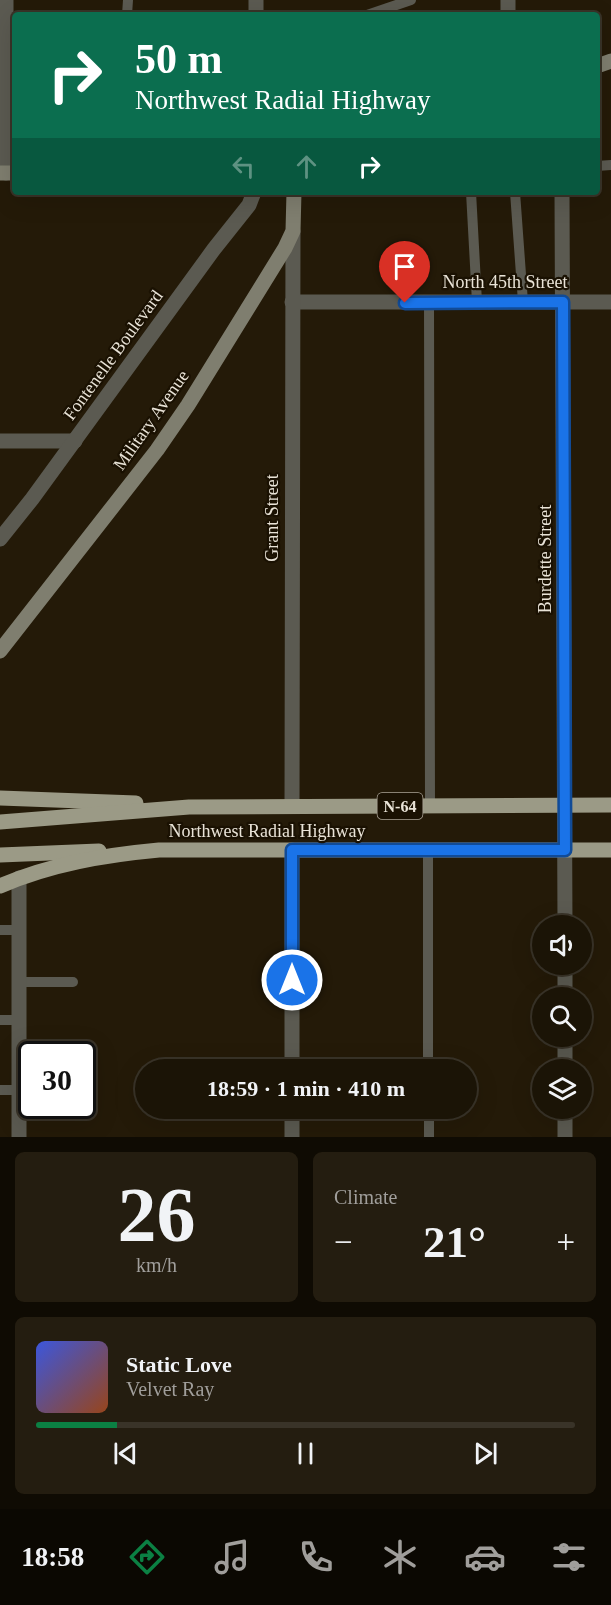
<!DOCTYPE html>
<meta charset="utf-8">
<style>
body{margin:0;font-family:"Times New Roman",serif;background:#241d10;color:#f1f3f6;height:100vh;display:flex;flex-direction:column;font-size:22px;white-space:nowrap}
*{box-sizing:border-box;margin:0}
p{font-size:20px;color:#a09e9b}
.icon{flex:none;width:33px;height:33px;fill:none;stroke:currentColor;stroke-width:2;stroke-linecap:round;stroke-linejoin:round}
.map{position:relative;height:1137px;overflow:hidden}
.side{display:flex;flex-direction:column;gap:15px;padding:15px;background:#0f0b03;flex:1}
.side>*{flex:none}
.top-card{position:absolute;left:12px;top:12px;width:588px;height:183px;border-radius:6px;box-shadow:0 6px 24px #0002,0 0 0 2px #393328;background:#0b6e4f;color:#fff;overflow:hidden}
.tools{position:absolute;left:532px;top:915px;display:grid;gap:12px}
.tools a{display:grid;place-items:center;width:60px;height:60px;border-radius:50%;background:#1b1406;box-shadow:0 6px 24px #0002,0 0 0 2px #393328;font-size:30px}
.speed{position:absolute;left:18px;top:1041px;display:flex;gap:12px;font-size:30px;font-weight:700;text-align:center}
.speed>*{display:grid;place-content:center;width:78px;height:78px;border-radius:50%;background:#1b1406;box-shadow:0 6px 24px #0002,0 0 0 2px #393328;line-height:1}
.speed .limit{border:3px solid #111;border-radius:9px;background:#fff;color:#111}
.pin{position:absolute;display:grid;place-items:center;width:51px;height:51px;color:#fff;margin:-62px -26px;border-radius:50% 50% 50% 0;rotate:-45deg;box-shadow:0 0 6px #0007}
.pin .icon{rotate:45deg}
.me{position:absolute;width:66px;margin:-33px;rotate:0deg;stroke-linejoin:round;filter:drop-shadow(0 0 4px #0008)}
.turn{display:flex;align-items:center;gap:21px;height:126px;padding:0 24px;font-size:27px}
.turn .icon{width:78px;height:78px;stroke-width:2.5}
.turn b{display:block;font-size:42px;line-height:51px}
.lanes{display:flex;align-items:center;height:57px;padding:0 24px;background:#0003;justify-content:center;gap:30px;direction:ltr}
.lanes .off{opacity:.35}
.big{font-size:45px;font-weight:700;line-height:1.1}
.side .card{flex:1;display:flex;flex-direction:column;justify-content:center;gap:9px;min-width:0;padding:0 21px;border-radius:9px;background:#241d10}
.side .dial{align-items:center;gap:0}
.dial b{font-size:78px;line-height:1}
.song{display:flex;align-items:center;gap:18px}
.cover{width:72px;height:72px;border-radius:9px;background:linear-gradient(135deg,hsl(230 70% 55%),hsl(20 70% 35%))}
.played{height:6px;border-radius:3px;background:linear-gradient(90deg,#0b8043 15%,#393328 15%)}
.keys{display:flex;justify-content:space-around;direction:ltr}
.heat{display:flex;justify-content:space-between;align-items:center;font-size:33px;direction:ltr}
.side .tiles{flex:1;display:grid;gap:15px;grid-template-columns:1fr 1fr}
.card:last-child{grid-column:span 2}
.trip{position:absolute;left:135px;top:1059px;width:342px;height:60px;border-radius:30px;background:#1b1406;box-shadow:0 6px 24px #0002,0 0 0 2px #393328;font-weight:700;line-height:60px;text-align:center}
.dock{display:flex;height:96px;justify-content:space-around;align-items:center;background:#0b0802;color:#a09e9b}
.dock .icon{width:42px;height:42px}
.dock .current{color:#0b8043}
.dock b{font-size:27px;color:#f1f3f6}
.map>svg:first-child{display:block}
.lines{fill:none;stroke-linecap:round;stroke-linejoin:round}
.lane{stroke:#5b5a51;stroke-width:10}
.street{stroke:#5b5a51;stroke-width:15}
.secondary{stroke:#7f7e6f;stroke-width:15}
.primary{stroke:#9b9a86;stroke-width:15}
.route-casing{stroke:#114b97;stroke-width:15}
.route{stroke:#1a73e8;stroke-width:10}
.labels{text-anchor:middle;stroke-width:4.5;stroke-linejoin:round;paint-order:stroke}
.shield{fill:#1a1102;stroke:#aba497;stroke-width:1.5}
.shield-label{font-size:16px;font-weight:bold;fill:#e9e3d7}
.street-label{font-size:18px;fill:#e9e3d7;stroke:#1a1102}
</style>
<div class="map">
<svg width="611" height="1137" viewBox="0 0 611 1137">
<rect width="100%" height="100%" fill="#241a08"/>
<g class="lines">
<g class="lane">
<polyline points="127,15 128,0"/>
<polyline points="367,15 411,0"/>
<polyline points="597,166 611,165"/>
<polyline points="471,192 477,302"/>
<polyline points="515,192 523,302"/>
<polyline points="429,302 430,806"/>
<polyline points="428,850 428,1070"/>
<polyline points="0,930 19,930"/>
<polyline points="19,982 73,982"/>
<polyline points="0,1020 19,1020"/>
<polyline points="0,1090 19,1090"/>
<polyline points="429,1108 429,1137"/>
</g>
<g class="street">
<polyline points="256,15 256,0"/>
<polyline points="508,15 508,0"/>
<polyline points="6,173 6,0"/>
<polyline points="562,192 565,926"/>
<polyline points="292,302 611,302"/>
<polyline points="0,441 75,441"/>
<polyline points="0,539 32,499 214,249 249,205 254,192"/>
<polyline points="292,806 293,231"/>
<polyline points="292,850 292,1070"/>
<polyline points="19,878 19,1137"/>
<polyline points="565,998 565,964"/>
<polyline points="565,1070 565,1036"/>
<polyline points="292,1137 292,1108"/>
<polyline points="565,1137 565,1108"/>
</g>
<g class="secondary">
<polyline points="597,66 611,61"/>
<polyline points="0,173 15,173"/>
<polyline points="0,651 157,450 188,405 285,248 293,231 294,192"/>
</g>
<g class="primary">
<polyline points="0,798 136,803"/>
<polyline points="0,822 189,807 611,805"/>
<polyline points="0,855 99,851"/>
<path d="M0 886C51 864 105 855 159 850H611"/>
</g>
</g>
<g class="lines">
<g class="route-casing">
<polyline id="route" points="292,980 292,850 565,850 563,302 405,303"/>
</g>
<use href="#route" class="route"/>
</g>
<g class="labels">
<rect class="shield" x="377.5" y="793" width="45" height="26" rx="4.5"/>
<g class="shield-label">
<text x="400" y="812">N-64</text>
</g>
<g class="street-label">
<text x="505" y="288">North 45th Street</text>
<text transform="translate(113 355) rotate(-54)" y="6">Fontenelle Boulevard</text>
<text transform="translate(151 420) rotate(-55)" y="6">Military Avenue</text>
<text transform="translate(272 518) rotate(-90)" y="6">Grant Street</text>
<text transform="translate(545 559) rotate(-90)" y="6">Burdette Street</text>
<text x="267" y="837">Northwest Radial Highway</text>
</g>
</g>
</svg>
<div class="tools">
<a><svg class="icon" aria-label="sound" viewBox="0 0 24 24"><path d="M4 9h4l5-4v14l-5-4H4zM17 9q2 3 0 6"/></svg></a>
<a><svg class="icon" aria-label="search" viewBox="0 0 24 24"><circle cx="10" cy="10" r="6"/><path d="M15 15l6 6"/></svg></a>
<a><svg class="icon" aria-label="layers" viewBox="0 0 24 24"><path d="M12 4l9 5-9 5-9-5zM3 14l9 5 9-5"/></svg></a>
</div>
<div class="speed"><div class="limit">30</div></div>
<div class="pin" style="left:405px;top:303px;background:#d93025"><svg class="icon" aria-label="arrive" viewBox="0 0 24 24"><path d="M6 21V4h12l-3 4 3 4H6"/></svg></div>
<svg class="me" style="left:292px;top:980px" viewBox="-20 -20 40 40"><circle r="17" fill="#1a73e8" stroke="#fff" stroke-width="3"/><path d="M0-11L8 9 0 5-8 9z" fill="#fff"/></svg>
<div class="trip">18:59 · 1 min · 410 m</div>
<div class="top-card">
<div class="turn"><svg class="icon" aria-label="right" viewBox="0 0 24 24"><path d="M7 20v-9h11M14 6l5 5-5 5"/></svg><div><b>50 m</b>Northwest Radial Highway</div></div>
<div class="lanes"><svg class="icon off" aria-label="left" viewBox="0 0 24 24"><path d="M17 20v-9H6M10 6l-5 5 5 5"/></svg><svg class="icon off" aria-label="ahead" viewBox="0 0 24 24"><path d="M12 20V5M6 11l6-6 6 6"/></svg><svg class="icon" aria-label="right" viewBox="0 0 24 24"><path d="M7 20v-9h11M14 6l5 5-5 5"/></svg></div>
</div>
</div>
<section class="side">
<div class="tiles">
<div class="card dial"><b>26</b><p>km/h</p></div>
<div class="card"><p>Climate</p>
<div class="heat"><a>−</a><b class="big">21°</b><a>+</a></div>
</div>
<div class="card">
<div class="song"><i class="cover"></i><div><b>Static Love</b><p>Velvet Ray</p></div></div>
<div class="played"></div>
<div class="keys"><svg class="icon" aria-label="previous" viewBox="0 0 24 24"><path d="M18 5L8 12l10 7zM5 5v14"/></svg><svg class="icon" aria-label="pause" viewBox="0 0 24 24"><path d="M8 5v14M16 5v14"/></svg><svg class="icon" aria-label="next" viewBox="0 0 24 24"><path d="M6 5l10 7-10 7zM19 5v14"/></svg></div>
</div>
</div>
</section>
<nav class="dock">
<b>18:58</b>
<svg class="icon current" aria-label="directions" viewBox="0 0 24 24"><path d="M12 3l9 9-9 9-9-9zM9 14v-3h6M13 9l2 2-2 2"/></svg>
<svg class="icon" aria-label="music" viewBox="0 0 24 24"><path d="M9 18V5l10-2v13"/><circle cx="6" cy="18" r="3"/><circle cx="16" cy="16" r="3"/></svg>
<svg class="icon" aria-label="phone" viewBox="0 0 24 24"><path d="M5 4h4l2 5-3 2q2 4 5 5l2-3 5 2v4C11 20 4 13 5 4z"/></svg>
<svg class="icon" aria-label="climate" viewBox="0 0 24 24"><path d="M12 3v18M4 7l16 10M4 17L20 7"/></svg>
<svg class="icon" aria-label="car" viewBox="0 0 24 24"><path d="M5 17H2v-5l4-1 3-4h7l3 4 3 1v5h-3M9 17h6M6 11h13"/><circle cx="7" cy="17" r="2"/><circle cx="17" cy="17" r="2"/></svg>
<svg class="icon" aria-label="filters" viewBox="0 0 24 24"><path d="M4 7h16M4 17h16"/><circle cx="9" cy="7" r="2"/><circle cx="15" cy="17" r="2"/></svg>
</nav>
